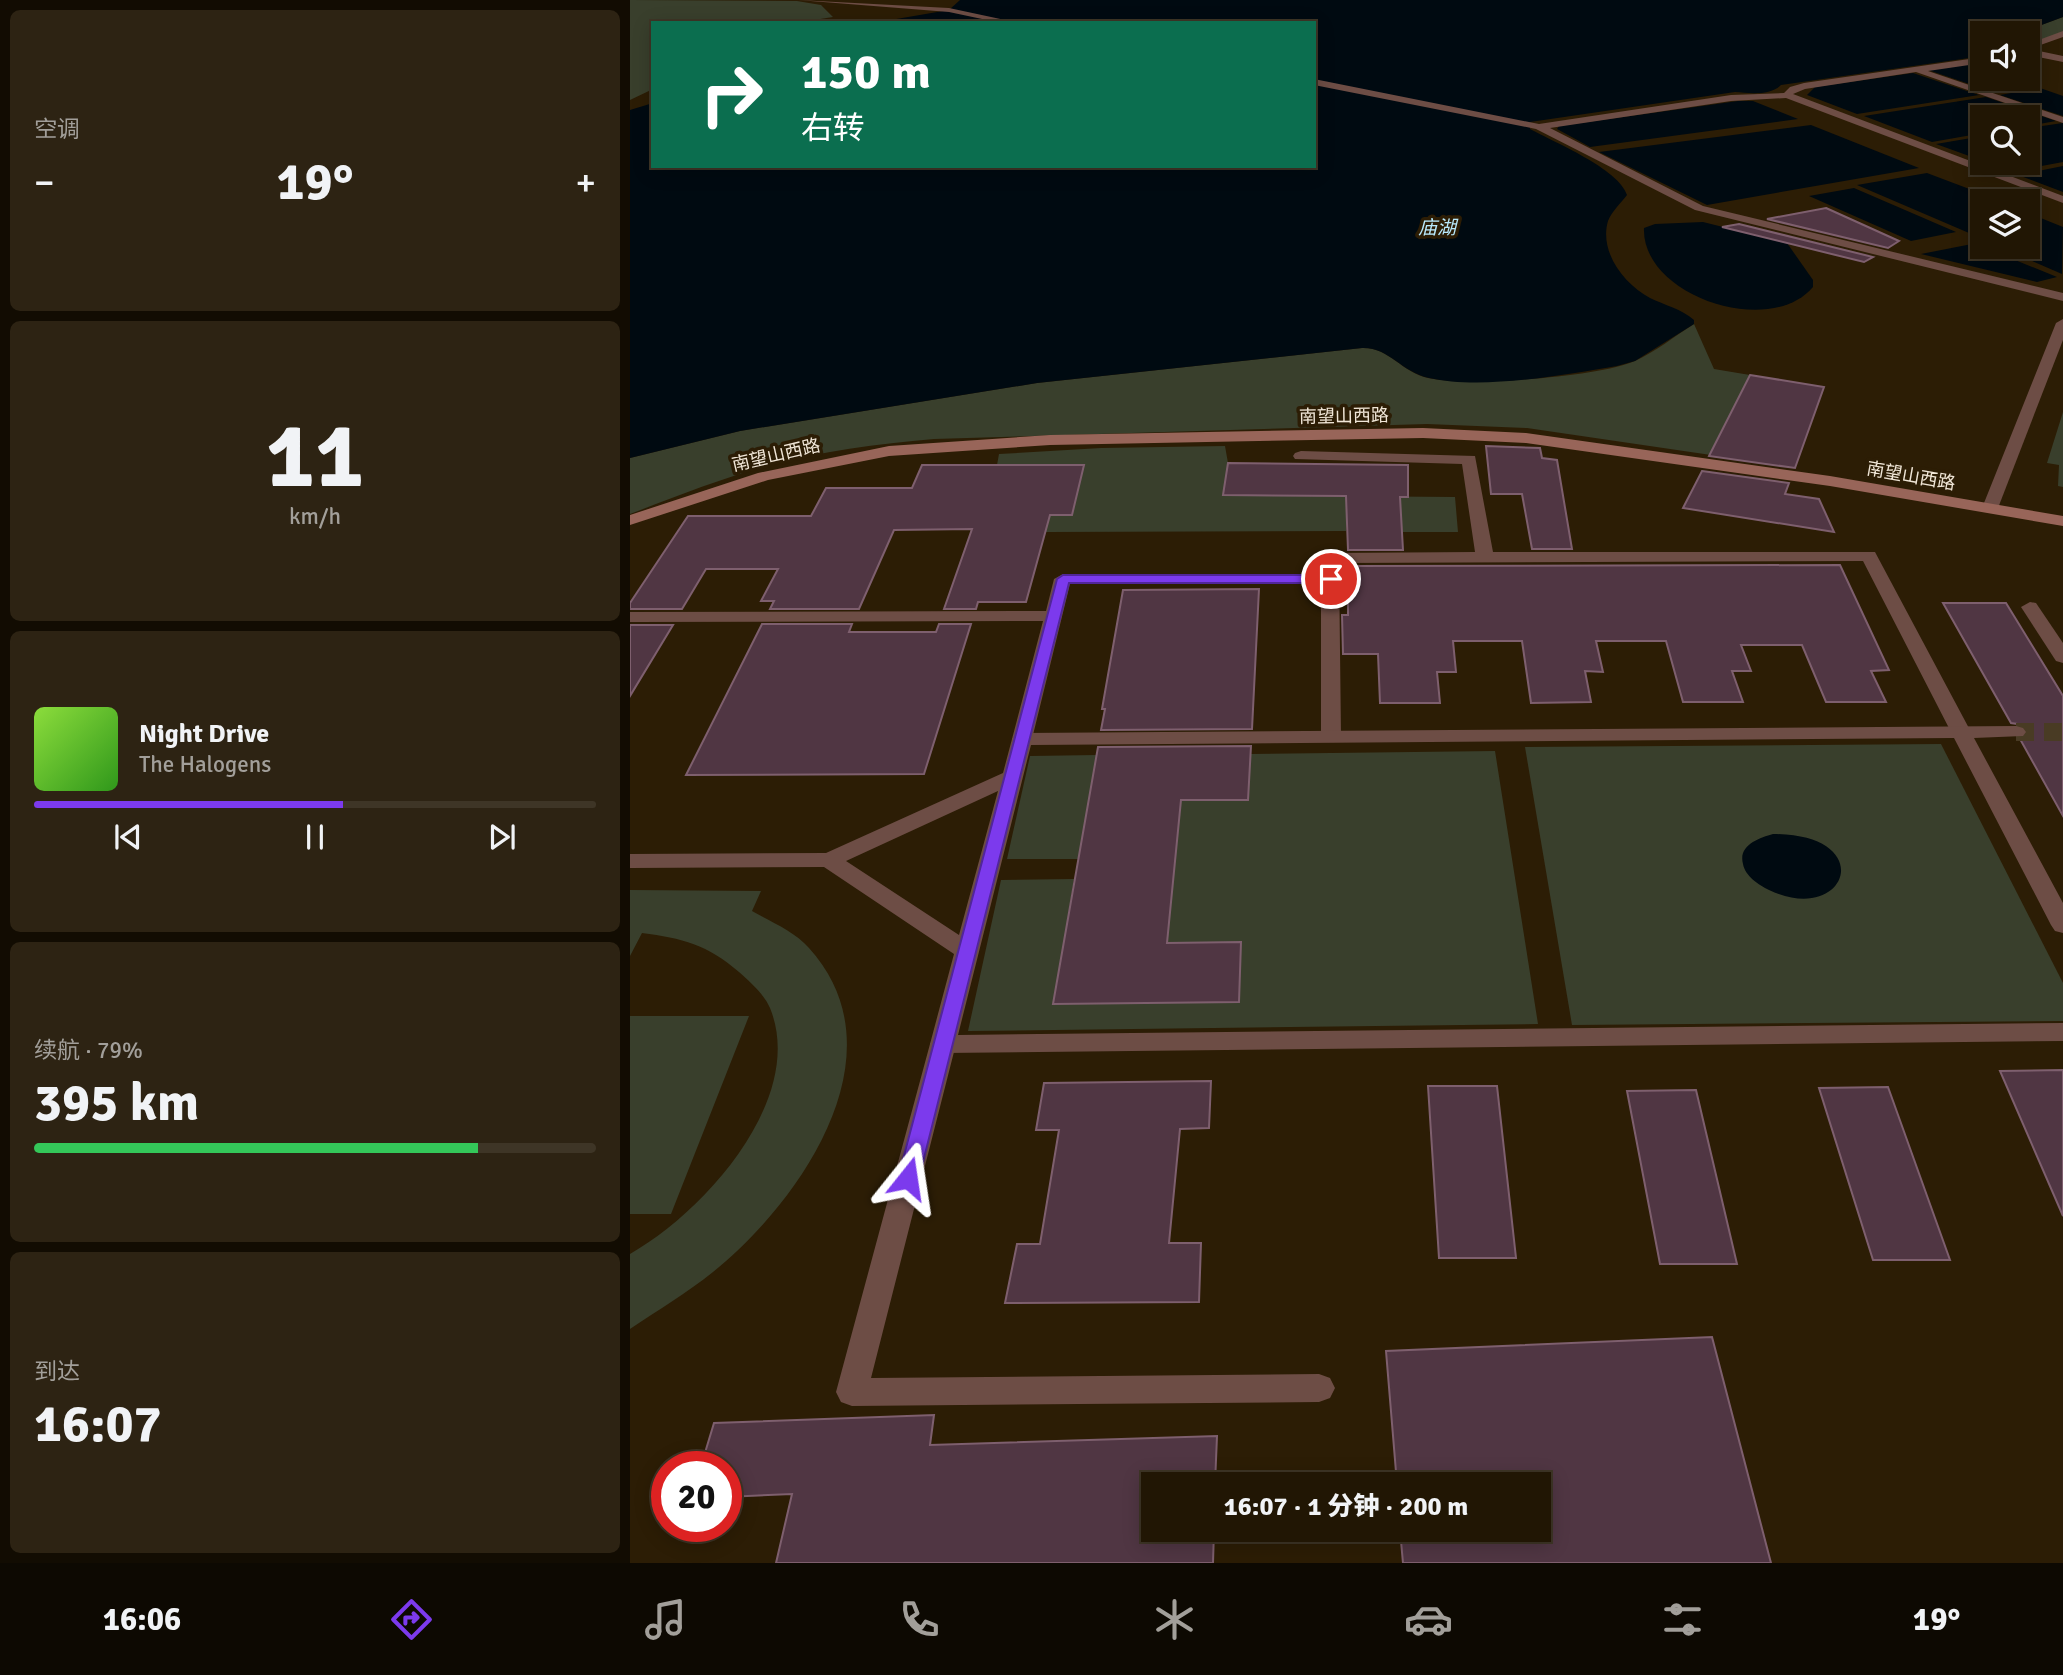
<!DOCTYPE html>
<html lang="zh">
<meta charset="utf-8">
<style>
body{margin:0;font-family:Signika,"Noto Sans SC",sans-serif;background:#2d2313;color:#f1f3f6;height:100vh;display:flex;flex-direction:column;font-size:26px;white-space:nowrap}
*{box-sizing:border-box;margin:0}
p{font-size:23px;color:#a29f9a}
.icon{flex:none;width:38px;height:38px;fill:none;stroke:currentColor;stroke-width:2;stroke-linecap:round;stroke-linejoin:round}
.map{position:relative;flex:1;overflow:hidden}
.details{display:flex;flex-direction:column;gap:10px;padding:10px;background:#120c02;width:630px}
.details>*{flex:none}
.banner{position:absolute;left:21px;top:21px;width:665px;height:147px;border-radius:0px;box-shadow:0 4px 18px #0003,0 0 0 2px #3e3526;background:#0b6e4f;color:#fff;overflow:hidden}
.tools{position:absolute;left:1340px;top:21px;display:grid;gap:14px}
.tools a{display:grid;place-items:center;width:70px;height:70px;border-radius:0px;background:#211604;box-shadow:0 4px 18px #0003,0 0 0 2px #3e3526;font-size:35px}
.speed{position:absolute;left:21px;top:1451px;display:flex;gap:14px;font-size:35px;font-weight:700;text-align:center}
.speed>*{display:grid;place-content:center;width:91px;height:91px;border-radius:50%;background:#211604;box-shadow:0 4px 18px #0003,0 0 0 2px #3e3526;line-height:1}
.speed .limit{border:10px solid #d22;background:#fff;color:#111}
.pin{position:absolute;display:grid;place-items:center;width:60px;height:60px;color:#fff;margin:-30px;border:4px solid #fff;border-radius:50%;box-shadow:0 2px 7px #0007}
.me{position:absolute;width:77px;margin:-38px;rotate:15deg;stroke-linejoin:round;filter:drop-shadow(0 0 5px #0008)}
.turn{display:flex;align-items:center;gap:24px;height:147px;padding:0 35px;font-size:32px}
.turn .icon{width:91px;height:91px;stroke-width:2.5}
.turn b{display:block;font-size:49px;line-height:60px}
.big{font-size:52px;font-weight:800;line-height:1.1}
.details .tile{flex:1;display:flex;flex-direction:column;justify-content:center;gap:10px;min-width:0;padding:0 24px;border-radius:10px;background:#2d2313}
.details .dial{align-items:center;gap:0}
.dial b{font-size:91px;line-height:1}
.song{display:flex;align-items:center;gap:21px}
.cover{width:84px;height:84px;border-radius:10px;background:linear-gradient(135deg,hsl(90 70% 55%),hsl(110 70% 35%))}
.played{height:7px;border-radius:4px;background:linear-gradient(90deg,#7c3aed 55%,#3e3526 55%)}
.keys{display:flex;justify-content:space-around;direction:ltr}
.heat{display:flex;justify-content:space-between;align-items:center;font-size:38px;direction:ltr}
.charge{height:10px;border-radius:5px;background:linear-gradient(90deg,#34c759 79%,#3e3526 0)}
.trip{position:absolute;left:511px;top:1472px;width:410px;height:70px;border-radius:0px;background:#211604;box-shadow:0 4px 18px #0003,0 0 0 2px #3e3526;font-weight:800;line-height:70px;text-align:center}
.menu{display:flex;height:112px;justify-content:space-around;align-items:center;background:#0d0902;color:#a29f9a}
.menu .icon{width:49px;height:49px}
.menu .current{color:#7c3aed}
.menu b{font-size:32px;color:#f1f3f6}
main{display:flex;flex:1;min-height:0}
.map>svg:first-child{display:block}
.green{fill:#393f2c}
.water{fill:#000a11}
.building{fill:#503643;stroke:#7e5f6e;stroke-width:2}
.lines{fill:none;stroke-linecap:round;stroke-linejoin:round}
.street-tunnel{stroke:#493b24;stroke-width:18;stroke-dasharray:18 10;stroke-linecap:butt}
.lane{fill:#6d4d45;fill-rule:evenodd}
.street{fill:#6d4d45;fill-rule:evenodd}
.secondary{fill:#986559;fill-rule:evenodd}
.route{fill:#7c3aed;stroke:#51269a;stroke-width:2}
.labels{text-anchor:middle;stroke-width:7;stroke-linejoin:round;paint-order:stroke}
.far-street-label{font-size:18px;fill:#f0e6d7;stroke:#2c1d05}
.far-water-label{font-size:19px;font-style:italic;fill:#b8e9fc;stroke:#2c1d05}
</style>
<main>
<section class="details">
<div class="tile"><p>空调</p>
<div class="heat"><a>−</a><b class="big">19°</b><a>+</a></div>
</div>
<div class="tile dial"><b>11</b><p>km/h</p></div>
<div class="tile">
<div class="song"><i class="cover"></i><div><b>Night Drive</b><p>The Halogens</p></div></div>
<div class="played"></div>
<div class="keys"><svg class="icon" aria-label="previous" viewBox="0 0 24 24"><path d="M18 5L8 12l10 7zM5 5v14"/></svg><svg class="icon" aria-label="pause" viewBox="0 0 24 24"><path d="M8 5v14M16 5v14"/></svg><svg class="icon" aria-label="next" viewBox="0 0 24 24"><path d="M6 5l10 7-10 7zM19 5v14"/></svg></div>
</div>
<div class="tile"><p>续航 · 79%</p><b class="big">395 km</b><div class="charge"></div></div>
<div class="tile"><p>到达</p><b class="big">16:07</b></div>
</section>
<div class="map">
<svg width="1433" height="1563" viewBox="0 0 1433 1563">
<rect width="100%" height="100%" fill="#2c1d05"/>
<g class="green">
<polygon points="0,0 167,1 191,5 203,17 165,23 23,23 23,89 0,100"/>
<polygon points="1433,17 1433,32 1398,45 1398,33 1390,33"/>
<path d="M1064 324 1084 369 1120 375 1081 455 897 428 797 424 304 439C247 444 192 451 136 466 90 479 45 497 0 514V458L110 431 407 383 732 348C759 347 771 372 798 378 836 387 969 377 1005 361 1025 352 1045 336 1064 324Z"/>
<polygon points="1433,412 1433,487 1428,486 1429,465 1417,463"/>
<polygon points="595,446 598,463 593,495 825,497 828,532 772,532 771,511 717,511 716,531 415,532 420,515 442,515 454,465 367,465 369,454 471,448"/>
<polygon points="1311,744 1433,983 1433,1021 942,1025 895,747"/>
<polygon points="865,751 908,1024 338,1031 371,880 444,879 424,1004 608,1002 611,942 537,943 551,800 618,799 620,754"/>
<polygon points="467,755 449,859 377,859 400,756"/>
<path d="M0 890 131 891 122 911C141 922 164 931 179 948 274 1053 171 1201 83 1272 57 1293 28 1310 0 1329V1254C73 1213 177 1099 140 1008 134 994 120 982 109 972 78 945 52 938 12 933L0 956Z"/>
<polygon points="0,1016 119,1016 41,1214 0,1214"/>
</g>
<g class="water">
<path d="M330 0H1433V17L1390 33H1353V56L1151 85C1140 96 1119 93 1105 92L900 122V129C924 142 989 169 997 195 991 203 982 211 978 221 969 252 994 284 1020 298 1034 305 1052 309 1064 320V324L1005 361 987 366C934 375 852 390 799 378 771 372 759 347 732 348L407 383 110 431 0 458V110L23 103V166H684V23H243L319 10Z"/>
<polygon points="1337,64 1353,70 1353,79 1381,79 1403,86 1363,92 1298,70"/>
<polygon points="1283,73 1349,95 1227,114 1177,95 1185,87"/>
<polygon points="1410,88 1433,96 1433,116 1370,95"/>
<polygon points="1356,97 1426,121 1398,126 1398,117 1353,117 1353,133 1302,142 1234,116"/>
<polygon points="1108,101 1123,101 1168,119 960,147 927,129 929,126"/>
<polygon points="1433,123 1433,162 1380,172 1357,163 1398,163 1398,128"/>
<polygon points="1181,125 1289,168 1077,205 969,152"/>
<polygon points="1353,136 1353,161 1306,144"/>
<polygon points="1433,166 1433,192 1388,175"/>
<polygon points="1297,173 1371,201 1353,201 1353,239 1227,185"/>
<polygon points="1224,188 1326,232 1281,241 1179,196"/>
<polygon points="1398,213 1433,227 1432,274 1370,247 1398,247"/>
<path d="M1073 222 1157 243 1183 280V287C1139 339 1011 295 1014 228L1025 224Z"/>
<polygon points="1347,243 1353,247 1427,277 1407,282 1291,254"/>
<path d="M1143 834C1250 834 1217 927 1139 890 1129 885 1115 876 1113 864 1108 845 1129 838 1143 834Z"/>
</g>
<g class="building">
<polygon points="1196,208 1269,241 1258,248 1137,219"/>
<polygon points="1109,224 1243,257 1234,262 1092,227"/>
<polygon points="1120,375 1194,387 1165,468 1079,456"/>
<polygon points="856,446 910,448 912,458 927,460 942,549 902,549 892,494 861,494"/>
<polygon points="598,463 778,465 778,497 770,497 773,550 718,550 716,496 593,495"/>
<polygon points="292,465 454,465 442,515 420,515 396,602 348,602 346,609 314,609 342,529 264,530 229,609 140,609 144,601 131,601 148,569 76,569 52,609 0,609 0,603 58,516 181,516 196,488 282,488"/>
<polygon points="1072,471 1159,483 1155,494 1189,499 1204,532 1053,508"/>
<polygon points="1210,565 1259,670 1241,671 1256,702 1196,702 1172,645 1111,645 1121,671 1102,671 1113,702 1053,702 1036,641 966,641 973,672 955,671 961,702 901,703 892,641 823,641 826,672 807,672 810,703 750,703 748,654 713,654 712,615 718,615 718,566"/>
<polygon points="629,589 622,729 471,730 475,709 472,709 493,590"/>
<polygon points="1313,603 1376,603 1433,696 1433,816 1390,739 1395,738 1398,730 1394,725 1381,723"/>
<polygon points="132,624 222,624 219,632 306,632 309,624 341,624 294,774 56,775"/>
<polygon points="0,625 43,625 0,696"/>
<polygon points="621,746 618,800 551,800 537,943 611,942 609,1002 423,1004 468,747"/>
<polygon points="1433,1070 1433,1216 1370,1071"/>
<polygon points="581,1081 579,1128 550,1129 539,1243 571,1243 569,1302 375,1303 387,1244 410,1244 429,1130 406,1130 414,1083"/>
<polygon points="798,1086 867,1086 886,1258 809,1258"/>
<polygon points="1258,1087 1320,1260 1243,1260 1189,1088"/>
<polygon points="1066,1090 1107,1264 1030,1264 997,1091"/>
<polygon points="1082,1337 1141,1563 773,1563 770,1530 908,1530 908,1484 767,1484 756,1351"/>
<polygon points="304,1415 300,1445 587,1436 585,1484 523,1484 523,1530 584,1530 583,1563 146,1563 162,1494 96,1497 96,1466 71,1466 84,1423"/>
</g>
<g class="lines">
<polyline class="street-tunnel" points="1386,732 1433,732"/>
<g class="lane">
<polygon points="168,0 319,8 389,23 371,23 319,12"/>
<polygon points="1433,31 1433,37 1399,49 1433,56 1433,62 1398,55 1398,44"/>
<polygon points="1353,57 1353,63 1298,71 1433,117 1433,123 1286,72 1175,89 1163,94 1433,196 1433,203 1156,98 1101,101 920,128 1073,206 1433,293 1433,301 1065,210 906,129 684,85 684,79 909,124 1101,95 1154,93 1160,87 1174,83"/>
<polygon points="1433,319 1433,340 1368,508 1360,513 1354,511 1352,508 1426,323"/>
<polygon points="671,451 845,456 863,552 1245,552 1341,732 1338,736 1324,736 1321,732 1233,561 709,563 711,737 708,741 694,741 691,737 691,584 440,584 402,739 399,743 385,743 382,739 413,621 0,622 0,612 416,611 424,579 433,574 691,574 691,558 700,553 845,552 832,464 665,459 663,456 665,453"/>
<polygon points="313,1035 322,1037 326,1044 241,1378 689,1374 700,1378 705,1388 700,1398 689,1402 222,1406 211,1402 206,1392 300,1044 304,1037"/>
</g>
<g class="street">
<polygon points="1400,602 1406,603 1433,643 1433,663 1426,661 1391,607"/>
<path d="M1386 726 1393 728 1396 732 1393 736 1344 738 1433 903V933L1425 931 1421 925 1324 738 401 745 328 1035 1433 1023V1041L313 1053 304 1051 300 1044 324 954 194 867 0 868V854L196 853 373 773 382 739 385 735 392 733ZM368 791 329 935 216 861Z"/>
</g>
<polygon class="secondary" points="793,428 896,433 1200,476 1433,516 1433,526 1200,486 896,443 793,438 420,445 259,456 138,480 0,525 0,515 128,473 259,446 420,435"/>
</g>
<polygon class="route" points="433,575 701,575 707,579 701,583 439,583 289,1178 285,1184 278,1186 271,1184 268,1178 427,579"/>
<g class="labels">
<g class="far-street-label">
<text transform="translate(714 416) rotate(-1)" y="6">南望山西路</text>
<text transform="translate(146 455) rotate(-13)" y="6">南望山西路</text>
<text transform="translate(1281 476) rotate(10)" y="6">南望山西路</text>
</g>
<g class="far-water-label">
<text x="807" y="234">庙湖</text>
</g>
</g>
</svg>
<div class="tools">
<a><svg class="icon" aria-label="sound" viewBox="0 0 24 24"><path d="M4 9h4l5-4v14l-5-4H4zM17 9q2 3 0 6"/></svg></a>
<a><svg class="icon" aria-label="search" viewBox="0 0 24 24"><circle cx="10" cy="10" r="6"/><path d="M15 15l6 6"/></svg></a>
<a><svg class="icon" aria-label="layers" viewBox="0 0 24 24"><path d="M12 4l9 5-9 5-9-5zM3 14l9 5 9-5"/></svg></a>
</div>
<div class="speed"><div class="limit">20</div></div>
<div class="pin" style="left:701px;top:579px;background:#d93025"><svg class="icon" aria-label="arrive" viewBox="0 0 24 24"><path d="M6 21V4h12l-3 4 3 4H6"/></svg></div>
<svg class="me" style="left:278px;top:1178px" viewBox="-20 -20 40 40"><path d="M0-17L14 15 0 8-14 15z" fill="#7c3aed" stroke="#fff" stroke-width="4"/></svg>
<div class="trip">16:07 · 1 分钟 · 200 m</div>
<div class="banner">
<div class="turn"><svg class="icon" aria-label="right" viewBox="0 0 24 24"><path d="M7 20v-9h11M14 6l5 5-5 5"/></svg><div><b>150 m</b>右转</div></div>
</div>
</div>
</main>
<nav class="menu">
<b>16:06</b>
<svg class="icon current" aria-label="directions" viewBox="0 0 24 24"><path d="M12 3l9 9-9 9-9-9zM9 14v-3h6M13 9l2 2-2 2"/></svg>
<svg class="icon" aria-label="music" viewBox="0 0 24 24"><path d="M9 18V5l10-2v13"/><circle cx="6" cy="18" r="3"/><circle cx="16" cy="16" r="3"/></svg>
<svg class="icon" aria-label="phone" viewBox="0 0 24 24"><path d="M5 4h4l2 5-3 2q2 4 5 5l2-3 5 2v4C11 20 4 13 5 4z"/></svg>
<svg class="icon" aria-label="climate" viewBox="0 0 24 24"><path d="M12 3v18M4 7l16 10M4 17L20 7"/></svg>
<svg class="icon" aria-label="car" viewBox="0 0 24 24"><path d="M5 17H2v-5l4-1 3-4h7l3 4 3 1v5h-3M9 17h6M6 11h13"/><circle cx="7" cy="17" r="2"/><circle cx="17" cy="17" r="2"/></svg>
<svg class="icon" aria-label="filters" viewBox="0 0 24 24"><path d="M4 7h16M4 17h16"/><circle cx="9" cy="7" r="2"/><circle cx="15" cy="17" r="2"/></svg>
<b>19°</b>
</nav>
